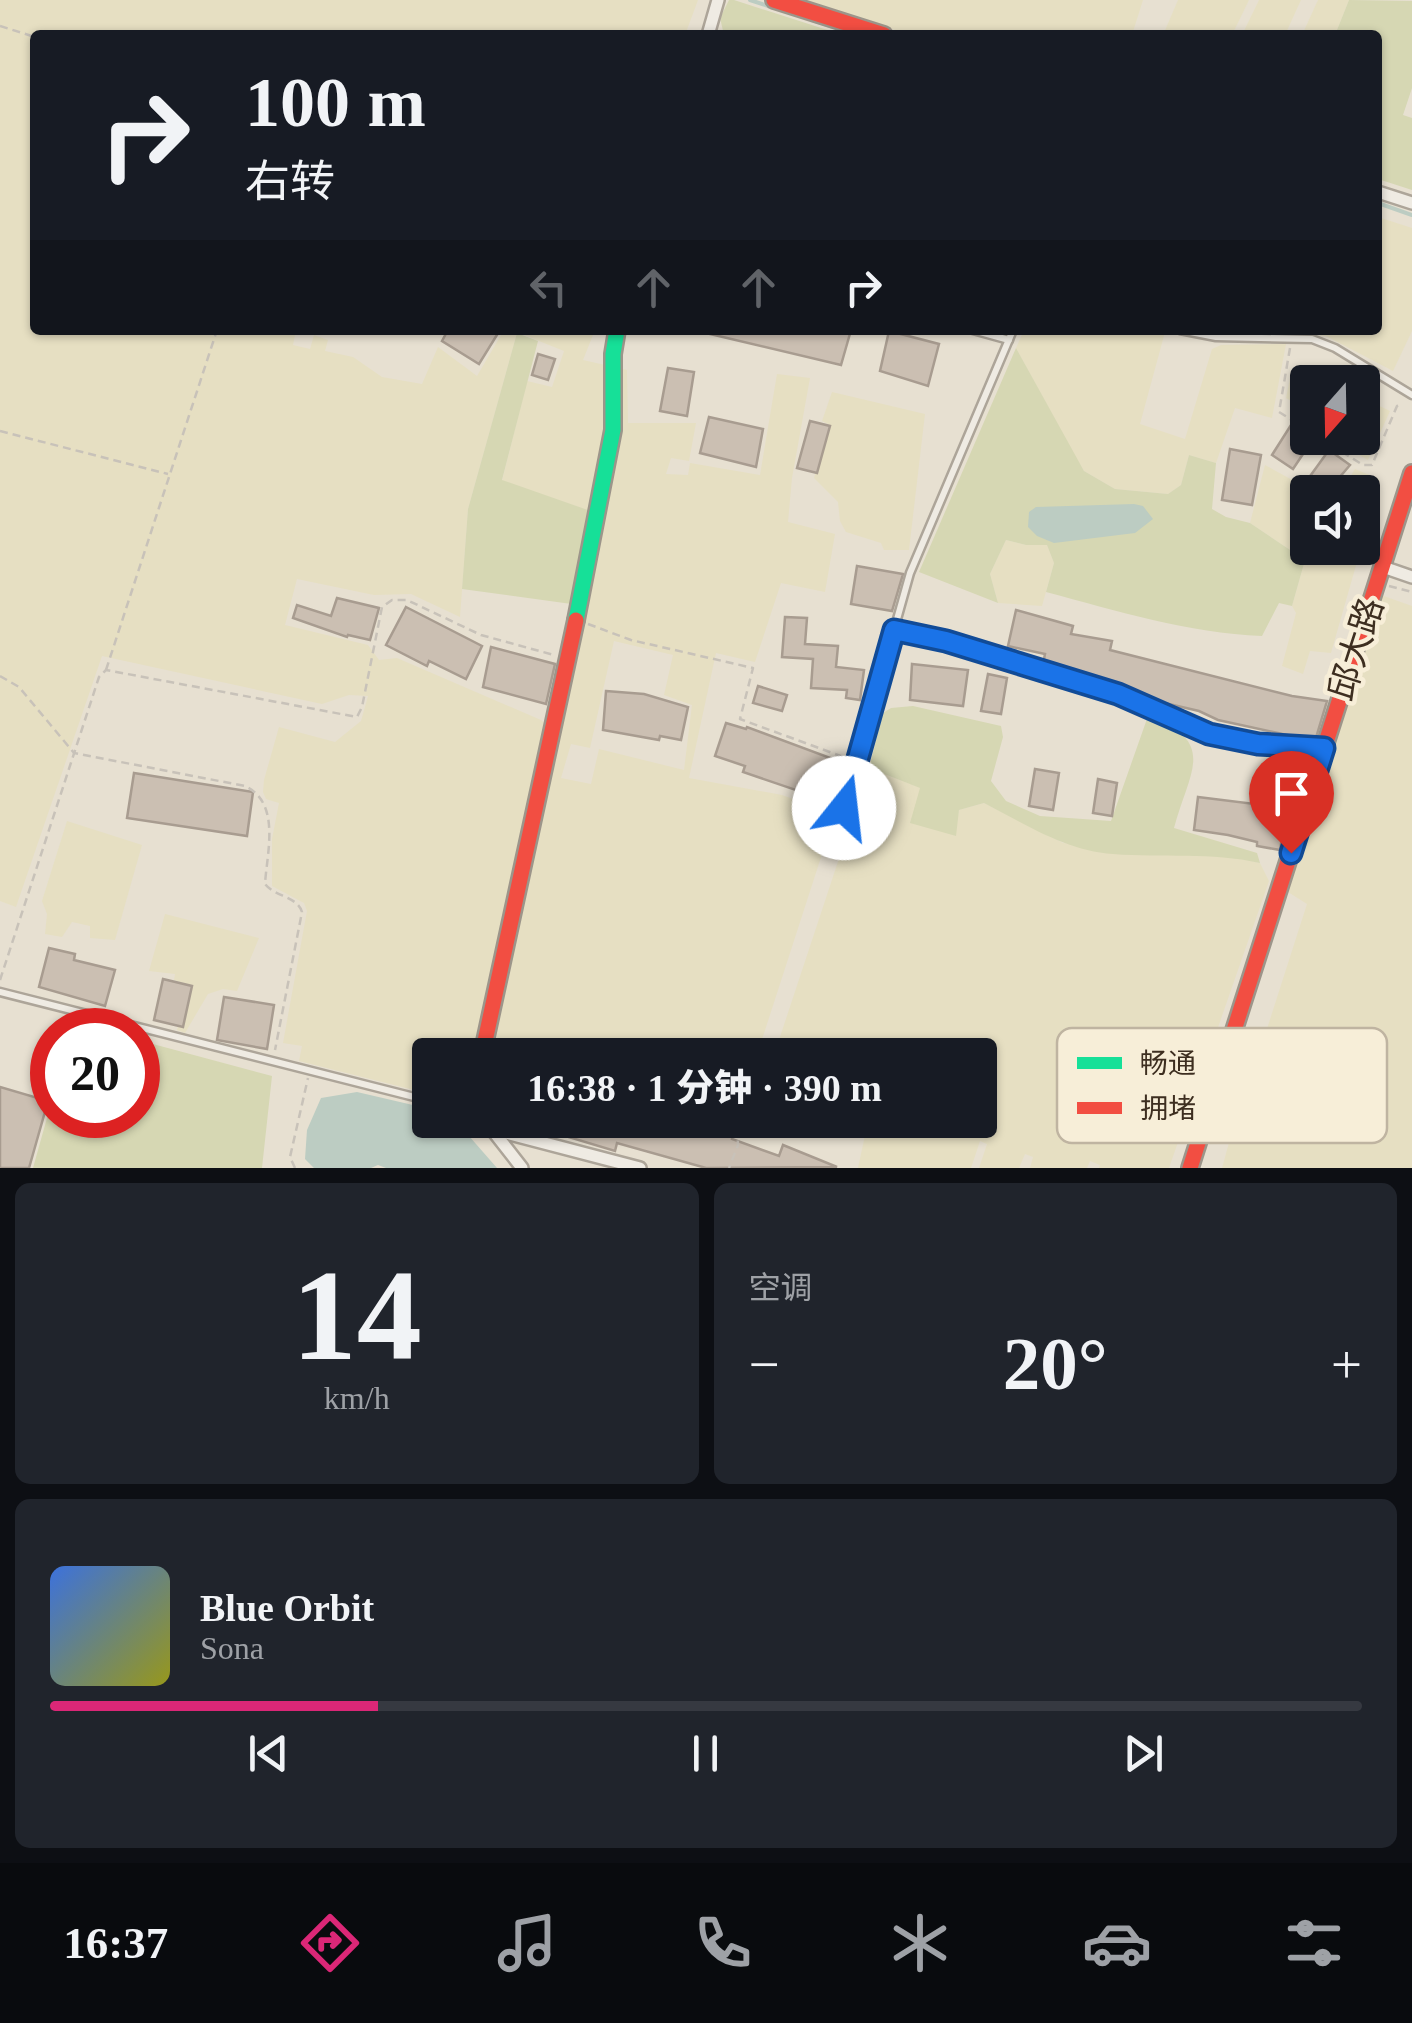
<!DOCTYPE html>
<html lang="zh">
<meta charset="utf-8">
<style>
body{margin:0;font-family:"Times New Roman","Noto Sans SC",serif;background:#20242c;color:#f1f3f6;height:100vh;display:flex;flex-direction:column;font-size:38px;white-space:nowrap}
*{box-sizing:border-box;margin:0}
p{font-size:32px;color:#9ea1a6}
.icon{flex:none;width:55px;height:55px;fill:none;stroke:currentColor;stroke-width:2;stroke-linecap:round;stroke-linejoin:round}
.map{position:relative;height:1168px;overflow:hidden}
.sheet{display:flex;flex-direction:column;gap:15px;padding:15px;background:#0d0f14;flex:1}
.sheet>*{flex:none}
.hud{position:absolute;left:30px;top:30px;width:1352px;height:305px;border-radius:10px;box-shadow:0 2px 8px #0004;background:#171b24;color:#f1f3f6;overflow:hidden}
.needle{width:65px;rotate:200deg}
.tools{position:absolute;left:1290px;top:365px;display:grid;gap:20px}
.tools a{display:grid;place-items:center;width:90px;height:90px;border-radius:10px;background:#171b24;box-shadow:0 2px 8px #0004;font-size:50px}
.speed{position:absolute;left:30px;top:1008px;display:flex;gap:20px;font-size:50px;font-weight:700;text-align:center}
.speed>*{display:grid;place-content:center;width:130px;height:130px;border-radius:50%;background:#171b24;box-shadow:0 2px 8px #0004;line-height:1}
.speed .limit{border:15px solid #d22;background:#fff;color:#111}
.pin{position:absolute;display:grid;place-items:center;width:85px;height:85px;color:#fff;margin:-102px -42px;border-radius:50% 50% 50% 0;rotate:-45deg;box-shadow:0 0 10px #0007}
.pin .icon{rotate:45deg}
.me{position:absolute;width:110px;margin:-55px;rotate:16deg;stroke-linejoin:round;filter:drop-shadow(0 0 8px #0008)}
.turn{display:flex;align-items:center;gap:35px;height:210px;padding:0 50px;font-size:45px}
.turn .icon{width:130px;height:130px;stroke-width:2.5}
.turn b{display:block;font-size:70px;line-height:85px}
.lanes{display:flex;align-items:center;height:95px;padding:0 50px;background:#0003;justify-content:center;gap:50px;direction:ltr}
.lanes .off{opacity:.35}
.big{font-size:75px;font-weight:800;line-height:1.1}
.sheet .card{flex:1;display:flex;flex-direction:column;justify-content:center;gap:15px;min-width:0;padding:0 35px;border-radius:15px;background:#20242c}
.sheet .dial{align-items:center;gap:0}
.dial b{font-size:130px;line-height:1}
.song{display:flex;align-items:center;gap:30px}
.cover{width:120px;height:120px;border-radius:15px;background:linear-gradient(135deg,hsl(220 70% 55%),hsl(60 70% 35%))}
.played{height:10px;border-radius:5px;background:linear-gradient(90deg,#db2777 25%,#363941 25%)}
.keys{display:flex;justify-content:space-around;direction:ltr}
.heat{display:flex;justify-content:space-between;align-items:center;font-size:55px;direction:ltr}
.sheet .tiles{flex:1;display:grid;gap:15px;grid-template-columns:1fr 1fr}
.card:last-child{grid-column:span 2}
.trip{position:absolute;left:412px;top:1038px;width:585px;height:100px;border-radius:10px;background:#171b24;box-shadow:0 2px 8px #0004;font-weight:800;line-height:100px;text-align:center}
.menu{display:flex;height:160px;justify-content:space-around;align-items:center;background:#090b0e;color:#9ea1a6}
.menu .icon{width:70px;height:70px}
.menu .current{color:#db2777}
.menu b{font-size:45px;color:#f1f3f6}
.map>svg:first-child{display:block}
.farmland{fill:#e6dfc2;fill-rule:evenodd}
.green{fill:#d6d7b3}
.water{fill:#bcccc2}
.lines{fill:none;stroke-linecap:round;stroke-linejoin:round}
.stream{stroke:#bcccc2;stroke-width:4}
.building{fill:#cbbfb2;stroke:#a89c90;stroke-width:2.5}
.lane-casing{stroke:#ada599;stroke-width:11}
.street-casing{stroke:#ada599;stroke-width:16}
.fast-casing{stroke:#9c958a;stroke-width:20}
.jam-casing{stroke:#9c958a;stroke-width:20}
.path{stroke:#c8c2b9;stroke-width:2.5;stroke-dasharray:8 5;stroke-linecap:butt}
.lane{stroke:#efebe3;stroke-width:6}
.street{stroke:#efebe3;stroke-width:11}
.fast{stroke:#16e098;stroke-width:15}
.jam{stroke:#f24e42;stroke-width:15}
.route-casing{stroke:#114b97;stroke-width:25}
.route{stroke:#1a73e8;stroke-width:18}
.labels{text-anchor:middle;stroke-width:9;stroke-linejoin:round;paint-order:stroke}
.street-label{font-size:35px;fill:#3d2e20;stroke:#f7eed8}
.key{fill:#f7eed8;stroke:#bfb4a1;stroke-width:2.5}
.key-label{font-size:28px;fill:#3d2e20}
</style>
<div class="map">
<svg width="1412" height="1168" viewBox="0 0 1412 1168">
<rect width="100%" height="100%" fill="#e7e0d1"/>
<g class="farmland">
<path d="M0 0H698L685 35H35V330H296L293 345 310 349 314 335 328 340 325 351 353 357 382 377 422 384 438 347 477 376 504 330 517 333 468 509 460 617 411 594 374 595 297 579 285 625 368 645 379 660 397 658 541 720 558 734 605 516 502 481 527 381 552 387 564 351 524 335 526 330H595L583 360 627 370 628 423H696L689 461 671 458 666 474 688 475 690 463 760 475 777 374 810 378 792 478 788 522 835 534 825 592 781 583 755 662 716 653 689 778 782 795 835 814 757 1055H587L588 1051 577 1047 574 1055H527L531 1044 516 1039 511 1055H430V1094L299 1061 302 1046 283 1043 307 911 304 903 272 886V839L279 803 266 799 263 792 264 780 279 727 335 742 361 721 368 696 349 695 322 704 102 656 16 907 0 901ZM614 641 673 655 664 695 692 705 684 770 599 749 591 784 561 778 571 744 590 748Z"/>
<polygon points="798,0 1143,0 1132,35 911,35"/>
<polygon points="1178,0 1249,0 1232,35 1163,35"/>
<polygon points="1259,0 1301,0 1285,35 1242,35"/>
<polygon points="1318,0 1349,0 1335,35 1302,35"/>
<polygon points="1378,217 1412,228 1412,331 1393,371 1326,336 1279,330 1378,330"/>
<polygon points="1024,330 1165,332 1140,424 1185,439 1212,349 1221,345 1286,344 1272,418 1235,408 1216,463 1189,455 1181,485 1168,494 1115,489 1084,471 1072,451 1016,348"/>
<polygon points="1311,373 1331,382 1308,382 1307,410 1286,398 1291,374 1308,379"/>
<polygon points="832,392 925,414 909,550 884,550 881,543 846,532 840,521 838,502 814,478 830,425 822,421"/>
<polygon points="1363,398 1390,411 1368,460 1329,438 1362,438"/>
<polygon points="1265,465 1314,492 1308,492 1308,548 1361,548 1331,653 1310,651 1303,674 1282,666 1296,613 1292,606 1305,560 1250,523"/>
<polygon points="1355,469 1379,479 1363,540 1362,492 1341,492"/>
<polygon points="1006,540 1026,545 1047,545 1054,563 1042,606 998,603 990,574"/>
<polygon points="1381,595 1412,606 1412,1168 1222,1168 1250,1067 1256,1063 1307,904 1288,892"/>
<polygon points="869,768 921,788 955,836 959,810 984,803 1063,843 1233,857 1260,863 1269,881 1169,1168 1099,1168 1100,1165 1090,1161 1087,1168 1030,1168 1033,1157 1025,1154 1019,1168 979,1168 987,1144 980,1141 971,1168 858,1168 867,1126 850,1120 980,1120 980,1055 774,1055"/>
<polygon points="67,821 142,845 115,940 90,938 90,926 72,922 62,937 45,934 47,914 42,901"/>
<polygon points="165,914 259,938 237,991 223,989 208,994 185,1033 177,1030 190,985 174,980 175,974 149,971"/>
</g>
<g class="green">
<polygon points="729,0 734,0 843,35 724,35 720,18"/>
<polygon points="1349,0 1412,1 1412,88 1403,115 1412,118 1412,190 1378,179 1378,35 1335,35"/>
<polygon points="517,333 538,341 502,480 605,516 586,606 462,589 468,509"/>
<path d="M1016 348 1084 471 1115 489 1168 494 1181 485 1189 455 1216 463 1212 509 1226 517 1250 523 1305 560 1292 606 1279 603 1262 636C1188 633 1117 611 1046 592L1054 563 1047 545H1026L1006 540 990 574 998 603 919 572Z"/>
<path d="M913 706 1001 726 1003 737 991 781 1006 801 1040 816 1111 821 1148 716C1219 742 1189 771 1174 828L1257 853 1260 863C1211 852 1163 858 1113 854 1066 851 1025 824 984 803L959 810 956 836 910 823 920 788 869 768 883 713 891 708Z"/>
<polygon points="138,1040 272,1076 262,1168 33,1168 52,1100 52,1115 138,1115"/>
</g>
<g class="water">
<polygon points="1134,504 1143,506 1153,519 1135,533 1054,543 1037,536 1028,527 1029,512 1036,507"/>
<polygon points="357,1092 430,1109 430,1120 455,1120 497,1168 386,1168 378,1165 371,1168 314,1168 305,1159 307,1130 321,1098"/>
</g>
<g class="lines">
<g class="stream">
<polyline points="750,0 774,8"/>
<polyline points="812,20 858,35"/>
<polyline points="1378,203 1412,215"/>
</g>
</g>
<g class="building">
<polygon points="448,330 500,330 479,364 442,341"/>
<polygon points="710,330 851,330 841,365 710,334"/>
<polygon points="889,331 939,344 928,386 880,371"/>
<polygon points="538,354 555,359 548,380 532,375"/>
<polygon points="668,368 694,372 687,416 660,411"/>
<polygon points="709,417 763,429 756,467 700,453"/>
<polygon points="810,421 830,426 817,473 797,468"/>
<polygon points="1291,425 1313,439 1293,469 1272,455"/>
<polygon points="1230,449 1261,455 1252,505 1222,500"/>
<polygon points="1329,450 1350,465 1327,492 1308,479"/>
<polygon points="857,566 903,574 892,611 851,604"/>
<polygon points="337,598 379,608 370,640 348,635 347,637 293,618 297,605 331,616"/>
<polygon points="406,607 482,646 466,679 429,661 427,666 386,645"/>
<polygon points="1016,610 1073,626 1071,634 1112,641 1110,650 1292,696 1327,701 1315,741 1218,720 1199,711 1143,698 1131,692 1132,689 1106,683 1107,680 1043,664 1045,654 1008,646"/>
<polygon points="785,617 807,618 805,644 838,646 836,667 864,670 860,700 846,698 847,690 811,688 813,659 782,657"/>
<polygon points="491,647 555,664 546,704 483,687"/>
<polygon points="912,664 968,670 963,706 910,700"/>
<polygon points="988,674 1007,678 1001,714 981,711"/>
<polygon points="758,686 787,695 782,711 753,703"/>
<polygon points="606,691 644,694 688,707 681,740 660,736 659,740 603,730"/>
<polygon points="726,723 746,729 747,727 849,765 834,803 743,772 745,766 715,756"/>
<polygon points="1035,769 1059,773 1053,810 1029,806"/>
<polygon points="134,773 253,792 247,836 127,818"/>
<polygon points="1098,779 1117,783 1112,816 1093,813"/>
<polygon points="1198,797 1255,804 1254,809 1286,815 1280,850 1257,846 1257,842 1228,835 1194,830"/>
<polygon points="49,948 75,954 74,960 115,970 105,1006 39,987"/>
<polygon points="163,979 192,986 183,1027 154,1020"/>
<polygon points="224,997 274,1005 267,1049 217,1040"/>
<polygon points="0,1087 48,1101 29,1168 0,1168"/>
<polygon points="559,1120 682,1120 733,1134 732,1139 779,1156 783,1145 837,1167 706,1168 617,1143 615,1151 555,1133"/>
</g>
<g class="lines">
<g class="lane-casing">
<g id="lane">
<polyline points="973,330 1009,340"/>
<polyline points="1180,330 1216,337 1312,339 1335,348 1412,395"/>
<polyline points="895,630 946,641 1118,694 1209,734 1258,744 1323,748"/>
<polyline points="844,808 910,573 1013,330"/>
<polyline points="0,992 430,1101"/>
</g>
</g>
<g class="street-casing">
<g id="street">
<polyline points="708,35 718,0"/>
<polyline points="1378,192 1412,203"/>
<polyline points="1383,567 1412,577"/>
<polyline points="475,1120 491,1129 640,1168"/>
<polyline points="494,1132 522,1168"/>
</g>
</g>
<g class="fast-casing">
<polyline id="fast" points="576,620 613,430 613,354 617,330"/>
</g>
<g class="jam-casing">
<g id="jam">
<polyline points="774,0 884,35"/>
<polyline points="482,1055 576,620"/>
<polyline points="1190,1168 1412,473"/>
</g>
</g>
<g class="path">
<polyline points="0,26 35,37"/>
<polyline points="904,330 917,333 925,330"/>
<polyline points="1290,348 1279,412 1308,430"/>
<polyline points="0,431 168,474"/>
<polyline points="1320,438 1363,465 1372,465 1397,406 1402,403"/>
<polyline points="1389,586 1412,592"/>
<polyline points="588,624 631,640 753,668 740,719 846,758"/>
<polyline points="106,670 217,330"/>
<path d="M0 676 19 687 74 753 245 786C281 803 267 852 265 884 275 897 297 896 302 912L275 1050"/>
<polyline points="0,980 99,677 106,670 357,717 362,707 382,607 392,600 407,600 481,635 554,655"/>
<polyline points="711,1120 737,1129 738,1145 729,1168"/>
<polyline points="295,1168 290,1157 308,1078"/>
</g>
<use href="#lane" class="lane"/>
<use href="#street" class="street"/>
<use href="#fast" class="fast"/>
<use href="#jam" class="jam"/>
</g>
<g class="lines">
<g class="route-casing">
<polyline id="route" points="844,808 894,630 946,641 1118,694 1209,734 1258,744 1324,748 1291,853"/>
</g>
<use href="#route" class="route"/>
</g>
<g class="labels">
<g class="street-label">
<text transform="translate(1356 649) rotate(-72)" y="12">邱大路</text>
</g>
</g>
<rect x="1057" y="1028" width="330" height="115" rx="15" class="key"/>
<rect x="1077" y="1057" width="45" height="12" fill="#16e098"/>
<rect x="1077" y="1102" width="45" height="12" fill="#f24e42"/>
<g class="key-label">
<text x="1140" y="1073">畅通</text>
<text x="1140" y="1118">拥堵</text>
</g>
</svg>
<div class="tools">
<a><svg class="needle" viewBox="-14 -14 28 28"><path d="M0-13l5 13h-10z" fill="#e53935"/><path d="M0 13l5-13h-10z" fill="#9ea1a6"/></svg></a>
<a><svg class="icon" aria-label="sound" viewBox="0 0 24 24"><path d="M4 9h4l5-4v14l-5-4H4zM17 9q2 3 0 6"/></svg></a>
</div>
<div class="speed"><div class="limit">20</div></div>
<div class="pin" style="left:1291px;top:853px;background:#d93025"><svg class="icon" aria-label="arrive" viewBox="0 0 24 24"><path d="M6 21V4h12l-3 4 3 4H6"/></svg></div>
<svg class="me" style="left:844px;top:808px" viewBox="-20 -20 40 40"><circle r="19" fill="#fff"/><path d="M0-13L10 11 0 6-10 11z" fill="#1a73e8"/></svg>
<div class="trip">16:38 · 1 分钟 · 390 m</div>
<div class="hud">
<div class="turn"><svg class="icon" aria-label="right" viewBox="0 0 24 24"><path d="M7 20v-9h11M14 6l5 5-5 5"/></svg><div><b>100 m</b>右转</div></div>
<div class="lanes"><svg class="icon off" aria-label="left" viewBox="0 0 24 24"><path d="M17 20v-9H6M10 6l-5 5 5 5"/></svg><svg class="icon off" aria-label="ahead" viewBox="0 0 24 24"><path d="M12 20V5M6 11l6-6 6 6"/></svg><svg class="icon off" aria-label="ahead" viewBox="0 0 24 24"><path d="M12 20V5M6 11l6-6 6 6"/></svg><svg class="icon" aria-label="right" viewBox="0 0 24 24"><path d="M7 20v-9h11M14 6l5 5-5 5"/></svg></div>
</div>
</div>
<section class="sheet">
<div class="tiles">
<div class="card dial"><b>14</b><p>km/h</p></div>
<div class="card"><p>空调</p>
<div class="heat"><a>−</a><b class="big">20°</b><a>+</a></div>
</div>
<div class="card">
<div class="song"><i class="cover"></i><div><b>Blue Orbit</b><p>Sona</p></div></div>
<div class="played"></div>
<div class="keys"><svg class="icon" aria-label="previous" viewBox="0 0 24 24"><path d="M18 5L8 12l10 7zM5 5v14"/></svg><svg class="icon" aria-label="pause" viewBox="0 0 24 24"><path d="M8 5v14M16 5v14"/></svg><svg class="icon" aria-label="next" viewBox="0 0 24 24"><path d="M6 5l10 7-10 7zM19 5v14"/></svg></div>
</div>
</div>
</section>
<nav class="menu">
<b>16:37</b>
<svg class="icon current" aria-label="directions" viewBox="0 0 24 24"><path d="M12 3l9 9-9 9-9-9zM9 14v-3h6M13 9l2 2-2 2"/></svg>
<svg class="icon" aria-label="music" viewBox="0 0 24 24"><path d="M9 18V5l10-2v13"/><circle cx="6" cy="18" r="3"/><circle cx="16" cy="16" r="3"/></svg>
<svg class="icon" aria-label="phone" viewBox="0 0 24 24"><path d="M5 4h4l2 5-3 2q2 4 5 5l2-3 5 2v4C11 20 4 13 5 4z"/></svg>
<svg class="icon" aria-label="climate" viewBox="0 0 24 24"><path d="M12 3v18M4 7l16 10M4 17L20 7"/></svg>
<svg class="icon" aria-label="car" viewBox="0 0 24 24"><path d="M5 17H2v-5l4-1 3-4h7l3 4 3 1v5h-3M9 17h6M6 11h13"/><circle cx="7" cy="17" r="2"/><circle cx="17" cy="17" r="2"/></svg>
<svg class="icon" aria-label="filters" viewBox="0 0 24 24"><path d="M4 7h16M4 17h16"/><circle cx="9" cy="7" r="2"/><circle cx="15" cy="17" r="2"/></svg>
</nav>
